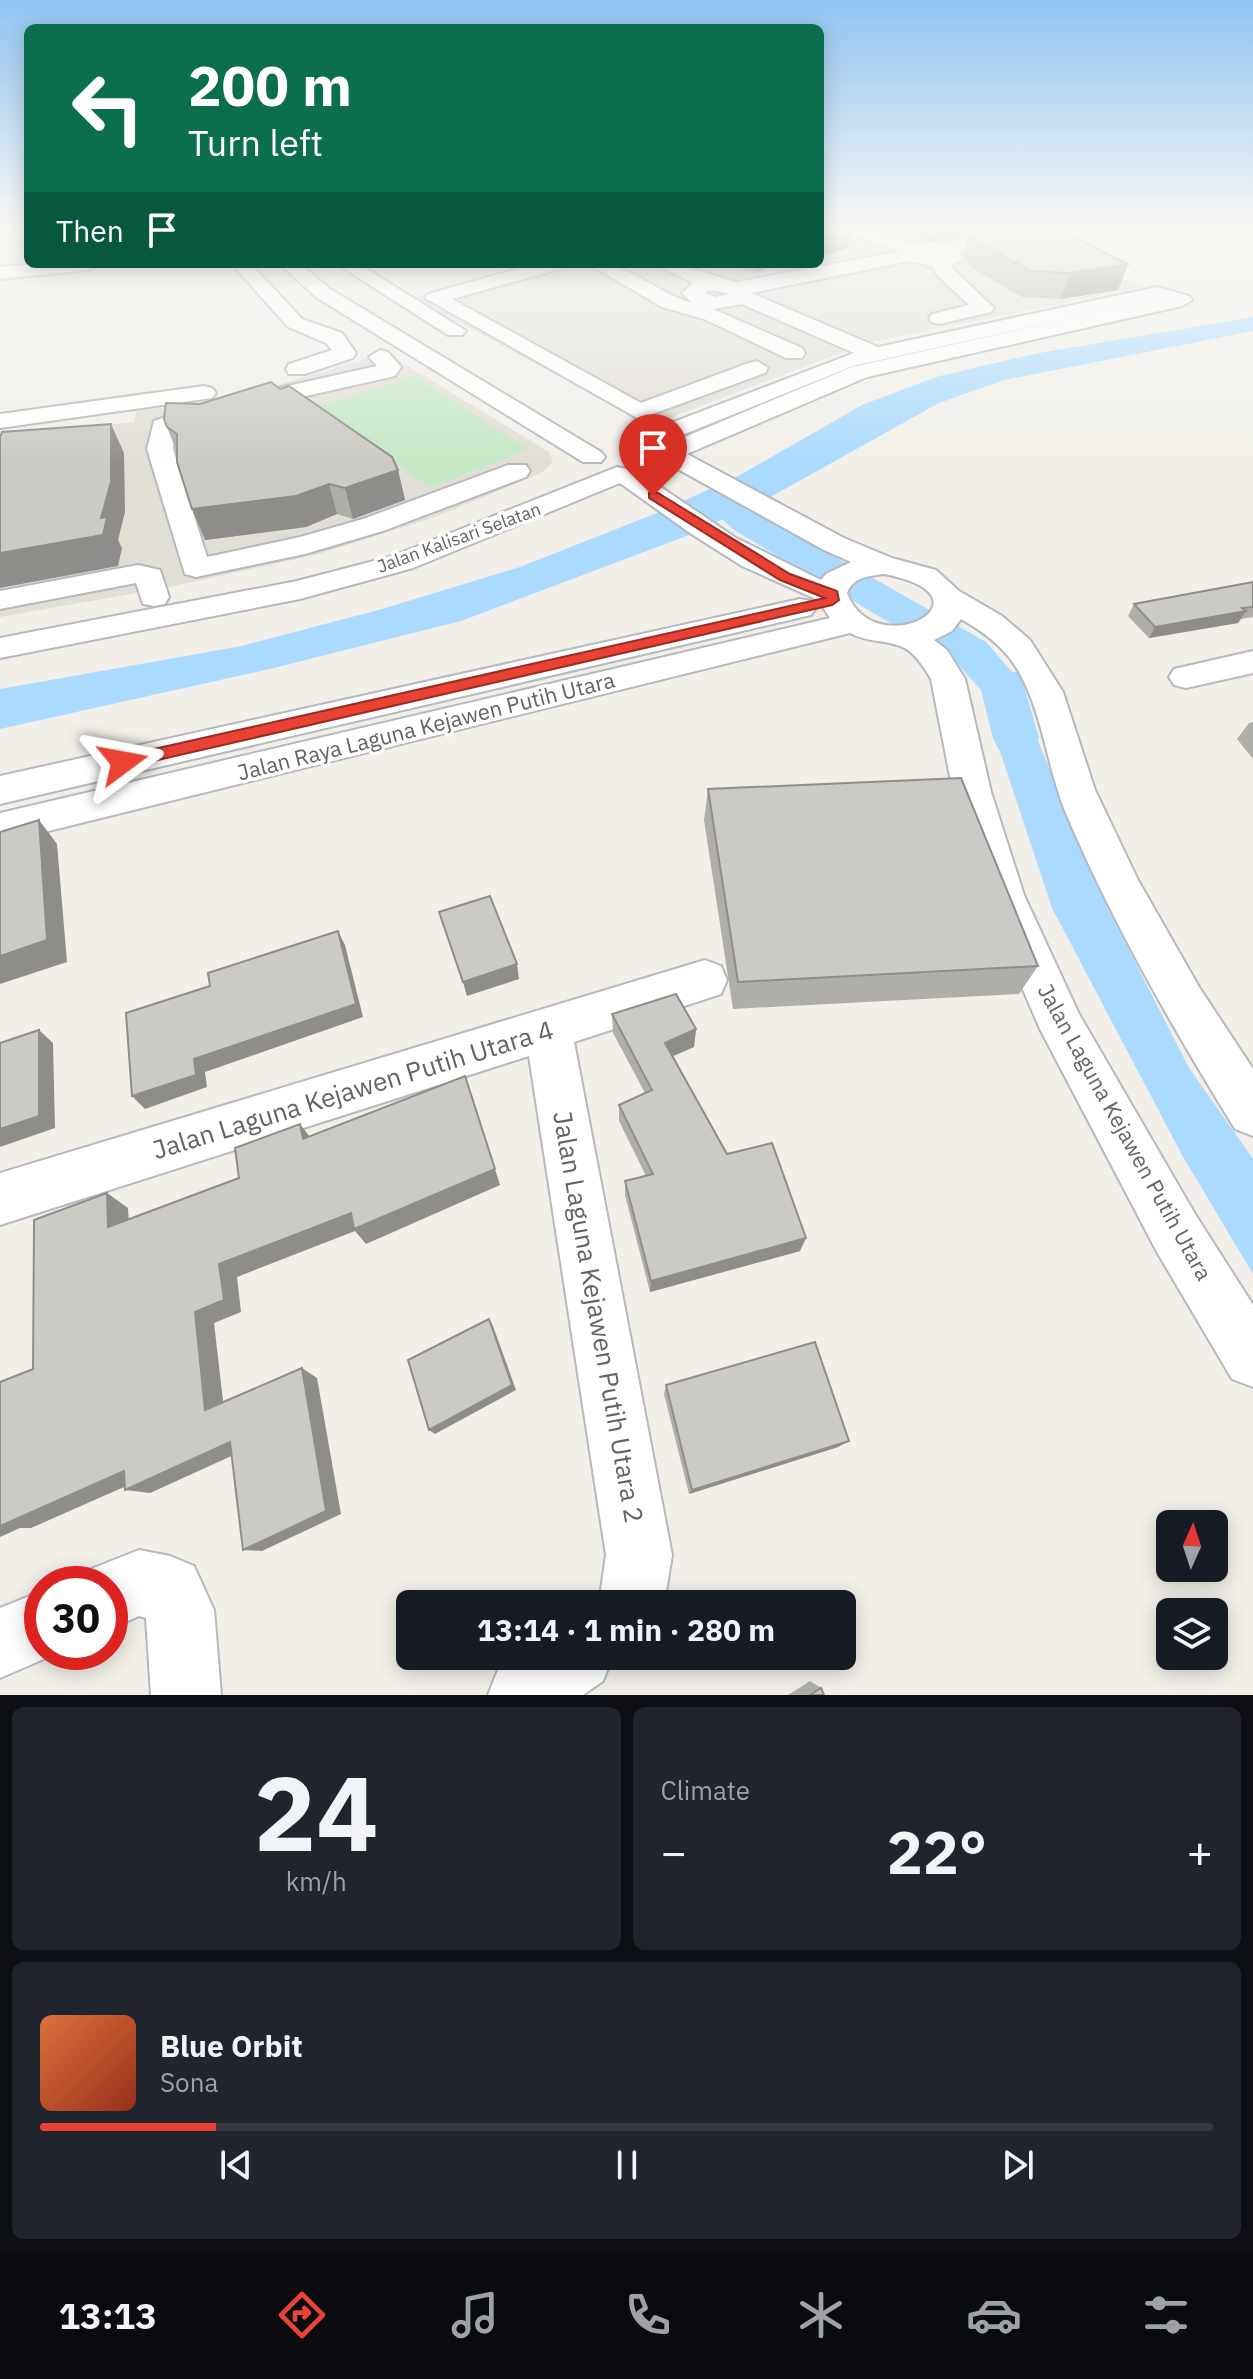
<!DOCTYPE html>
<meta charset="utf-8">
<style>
body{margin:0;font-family:"IBM Plex Sans",sans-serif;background:#20242c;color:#f1f3f6;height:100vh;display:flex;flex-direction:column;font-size:30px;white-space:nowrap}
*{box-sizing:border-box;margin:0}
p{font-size:26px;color:#9ea1a6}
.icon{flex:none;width:44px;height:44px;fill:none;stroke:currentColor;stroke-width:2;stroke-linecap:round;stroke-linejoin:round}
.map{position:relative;height:1695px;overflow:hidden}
.details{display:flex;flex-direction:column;gap:12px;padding:12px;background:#0d0f14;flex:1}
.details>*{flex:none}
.banner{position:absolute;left:24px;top:24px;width:800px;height:244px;border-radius:12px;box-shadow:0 4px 20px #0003;background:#0b6e4f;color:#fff;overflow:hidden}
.needle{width:52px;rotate:3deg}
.fabs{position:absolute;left:1156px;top:1510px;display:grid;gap:16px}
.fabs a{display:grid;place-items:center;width:72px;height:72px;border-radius:12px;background:#171b24;box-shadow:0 4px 20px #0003;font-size:40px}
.speed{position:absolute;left:24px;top:1566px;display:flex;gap:16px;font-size:40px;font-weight:700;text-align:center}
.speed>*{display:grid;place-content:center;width:104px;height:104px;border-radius:50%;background:#171b24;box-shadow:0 4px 20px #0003;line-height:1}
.speed .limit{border:12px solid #d22;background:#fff;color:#111}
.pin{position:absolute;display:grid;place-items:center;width:68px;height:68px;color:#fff;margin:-82px -34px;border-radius:50% 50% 50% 0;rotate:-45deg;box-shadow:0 0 8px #0007}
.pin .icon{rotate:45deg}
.me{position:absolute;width:88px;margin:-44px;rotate:77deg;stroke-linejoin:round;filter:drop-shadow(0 0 6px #0008)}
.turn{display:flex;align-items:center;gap:28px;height:168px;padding:0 32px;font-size:36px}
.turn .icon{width:104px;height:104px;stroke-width:2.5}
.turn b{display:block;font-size:56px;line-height:68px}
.then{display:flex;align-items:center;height:76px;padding:0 32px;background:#0003;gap:16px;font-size:30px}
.big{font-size:60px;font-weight:700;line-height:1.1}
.details .tile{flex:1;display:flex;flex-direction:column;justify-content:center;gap:12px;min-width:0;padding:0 28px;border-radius:12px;background:#20242c}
.details .dial{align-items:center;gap:0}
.dial b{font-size:104px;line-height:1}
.song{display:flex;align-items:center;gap:24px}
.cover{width:96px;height:96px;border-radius:12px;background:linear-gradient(135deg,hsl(20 70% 55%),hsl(10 70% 35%))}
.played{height:8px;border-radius:4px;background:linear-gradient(90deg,#ea4335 15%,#363941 15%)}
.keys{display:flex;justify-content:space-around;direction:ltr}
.heat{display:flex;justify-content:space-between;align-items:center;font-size:44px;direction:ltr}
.details .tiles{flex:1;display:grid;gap:12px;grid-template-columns:1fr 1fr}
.tile:last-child{grid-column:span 2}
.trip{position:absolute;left:396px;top:1590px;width:460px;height:80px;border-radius:12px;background:#171b24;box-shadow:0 4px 20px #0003;font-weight:700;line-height:80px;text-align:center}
.dock{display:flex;height:128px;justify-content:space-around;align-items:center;background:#090b0e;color:#9ea1a6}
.dock .icon{width:56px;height:56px}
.dock .active{color:#ea4335}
.dock b{font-size:36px;color:#f1f3f6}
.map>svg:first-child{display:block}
.education{fill:#e1ded6}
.green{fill:#c5e8c5}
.water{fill:#aadaff}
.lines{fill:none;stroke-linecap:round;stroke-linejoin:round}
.river{fill:#aadaff;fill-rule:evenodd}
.minor-casing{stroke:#b5b8bc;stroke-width:4}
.minor{fill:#fff;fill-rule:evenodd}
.wall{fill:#afaea9}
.shaded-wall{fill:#8f8d8a}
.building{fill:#cccac5;stroke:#8f8d8a;stroke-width:2}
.route{fill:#ea4335;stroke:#982c22;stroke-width:2}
.labels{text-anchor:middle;stroke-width:7;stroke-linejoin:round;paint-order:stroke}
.far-street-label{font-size:18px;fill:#5f6368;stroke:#fff}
.street-label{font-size:22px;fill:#5f6368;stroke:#fff}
.near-street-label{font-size:26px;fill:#5f6368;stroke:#fff}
</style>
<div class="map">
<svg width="1253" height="1695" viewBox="0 0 1253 1695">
<rect width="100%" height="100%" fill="#f1efe8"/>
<g class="education">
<polygon points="820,229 1019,229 1142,287 867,343 651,425 413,298 534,264 820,264"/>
<polygon points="386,353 549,452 553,462 541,473 438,516 315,555 165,588 0,617 0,436 134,422 136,411 226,400"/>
</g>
<polygon class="green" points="414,376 529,449 430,488 320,406"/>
<g class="water">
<polygon points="1253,317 1253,331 1004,380 939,403 774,495 689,535 461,621 274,668 0,729 0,689 242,646 382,609 520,567 657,513 740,475 862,405 936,377 1034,354"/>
<polygon points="1020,672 1038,741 1107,907 1189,1068 1253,1159 1253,1274 1182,1155 1052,908 995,736 980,673"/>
</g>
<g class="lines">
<polygon class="river" points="723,493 736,496 760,514 986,642 1024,686 1039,738 1033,750 1016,754 999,750 993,738 981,690 956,662 734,530 705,504 710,496"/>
<g class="minor-casing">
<g id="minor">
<path d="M843 229H869L913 243 979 240 982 244 979 248 960 252 962 259 952 265V268L994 308 991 312 939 324 932 322 929 318 932 314 969 305 936 274 934 267 910 261 751 293 878 347 1157 287 1189 296 1192 300 1182 306 867 377 687 454 844 538 892 558 936 570 959 591 1002 616 1030 640 1063 692 1095 790 1138 880 1199 987 1253 1069V1136L1235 1129C1172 1027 1112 922 1065 811 1047 766 1043 715 1019 672 1006 648 984 632 961 619L952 631 934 640 947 650 965 679 991 792 1024 895 1079 1014 1195 1214 1253 1305V1387L1232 1379 1157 1252 1040 1029 982 895 953 792 931 679C925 668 913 650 900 646 885 640 866 642 850 633L0 843V813L830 618 818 600 742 566 690 533 620 483 413 568 300 599 0 658V638L297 581 393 556 617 467 637 471 736 538 821 580 826 574 851 562 824 550 665 462 659 451 663 446 852 367 1158 299 853 366 660 444H642L638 439 642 434 854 353 742 304 713 309 802 348 805 353 802 358H786L704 319 662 307 589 264C635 264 653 292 692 303L682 293 693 283 656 264C685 264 708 275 737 282L901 251 846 233ZM922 253 940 254 941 255ZM710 290 730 294 716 297 704 293ZM884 574C1003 597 874 666 847 593 853 577 869 576 884 574Z"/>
<polygon points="33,264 98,264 89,270 0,279 0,267"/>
<polygon points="232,264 251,264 302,319 342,333 356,353 353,358 305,374 289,374 286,369 289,364 332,350 326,343 288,327"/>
<polygon points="280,264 300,264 330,289 601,452 605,457 601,462 583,462 316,297"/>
<polygon points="337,264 359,264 466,331 462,335 448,335"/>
<polygon points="535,264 565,264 563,268 452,299 641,403 749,363 757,361 768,368 765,373 639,419 425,298 428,294"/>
<polygon points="380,350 388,352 401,367 395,376 200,420 175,430 173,449 207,557 300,537 363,519 508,465 526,465 530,471 526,477 383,531 305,554 196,577 185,574 147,449 154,421 193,407 377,366 369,357"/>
<polygon points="204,386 212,388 216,393 212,398 0,428 0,414"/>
<polygon points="138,565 160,570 169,597 165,604 154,606 143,604 136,583 0,609 0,591"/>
<polygon points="800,599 811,601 816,608 811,615 0,804 0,776"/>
<polygon points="1253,651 1253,673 1186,688 1174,685 1169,677 1174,669"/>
<polygon points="705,960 721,966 727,980 721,994 574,1042 672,1555 664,1604 595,1604 601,1590 606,1555 529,1056 0,1225 0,1173"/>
<polygon points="139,1550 170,1556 194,1566 214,1610 221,1695 151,1695 146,1618 139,1616 110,1629 110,1584 81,1584 86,1571"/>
<polygon points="42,1591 42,1652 60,1652 0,1678 0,1608"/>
<polygon points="518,1656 613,1656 603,1681 583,1695 488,1695 498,1670"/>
</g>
</g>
<use href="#minor" class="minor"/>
</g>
<g class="wall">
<polygon points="893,229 1056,229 1128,264 1118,290 1061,299 1022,297 974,269 965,260 964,253 968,235 929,241"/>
<polygon points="725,264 778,264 755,273"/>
<polygon points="167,427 398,470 405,500 353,519 337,514 306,527 205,540 177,453"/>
<polygon points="1253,582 1253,617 1241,619 1238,623 1149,638 1128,616 1134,604"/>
<polygon points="1253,722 1253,759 1237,739 1249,723"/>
<polygon points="708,789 1038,966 1019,994 733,1009 704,820"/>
<polygon points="612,1014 696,1029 694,1047 673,1056 727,1154 800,1251 650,1292 625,1195 625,1181 646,1176 619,1121 619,1105 645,1093 613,1033"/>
<polygon points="666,1385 838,1447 689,1494 664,1394"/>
<polygon points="810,1681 821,1688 824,1695 788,1695"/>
</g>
<g class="shaded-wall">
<polygon points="838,229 852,229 848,248 820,257 820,234"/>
<polygon points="932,229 970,229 968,235 929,241"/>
<polygon points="756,264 778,264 755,273"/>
<polygon points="1128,264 1118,290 1061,299 1070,273"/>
<polygon points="111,424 124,453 125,512 118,540 122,548 118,566 0,588 0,553 101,518"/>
<polygon points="398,470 405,500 353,519 345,488"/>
<polygon points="329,484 337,514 306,527 205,540 192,509"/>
<polygon points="1246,611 1238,623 1149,638 1155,627"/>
<polygon points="39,820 57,844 67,962 0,984 0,956"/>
<polygon points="338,931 345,945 363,1017 205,1072 207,1087 145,1109 132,1096 194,1059"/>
<polygon points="517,964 519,979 467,996 463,982"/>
<polygon points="696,1029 694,1047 664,1060 665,1043"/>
<polygon points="39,1030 53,1043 55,1128 0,1147 0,1129"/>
<polygon points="465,1076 500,1185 366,1244 355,1231 237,1277 241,1312 214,1323 225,1418 205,1410 195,1312 219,1264"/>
<polygon points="300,1124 313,1141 303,1139"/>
<polygon points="107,1193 128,1208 130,1241 108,1227"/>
<polygon points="806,1238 800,1251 650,1292 651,1281"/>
<polygon points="489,1319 493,1326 516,1390 435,1434 429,1430"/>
<polygon points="302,1368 317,1378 341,1514 262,1551 243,1550"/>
<polygon points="849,1441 838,1447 689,1494 692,1490"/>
<polygon points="230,1442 249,1448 150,1493 125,1490"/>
<polygon points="124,1471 149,1476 31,1528 20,1528 0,1537 0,1521"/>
</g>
<g class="building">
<polygon points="820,229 838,229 820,234"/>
<polygon points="970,229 1056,229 1128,264 1070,273 1031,271 981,244 971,235"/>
<polygon points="271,382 280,389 289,386 392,457 398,470 345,488 329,484 296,496 192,509 177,462 177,434 167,427 164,419 166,403 200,404"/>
<polygon points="111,424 111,482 101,518 107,517 103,535 0,553 0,437 2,432"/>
<polygon points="1253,582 1253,607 1242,608 1246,611 1155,627 1134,604"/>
<polygon points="961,778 1038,966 738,982 708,789"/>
<polygon points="39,820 47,940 0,956 0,832"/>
<polygon points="490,896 517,964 463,982 439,912"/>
<polygon points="338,931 356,1004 194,1059 196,1075 132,1096 126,1013 210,986 208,973"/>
<polygon points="676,994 696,1029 665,1043 727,1154 772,1143 806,1238 651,1281 625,1181 653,1174 619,1105 652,1090 612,1014"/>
<polygon points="39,1030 39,1116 0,1129 0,1043"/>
<polygon points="465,1076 495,1169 354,1229 351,1213 219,1264 224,1300 195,1312 205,1410 302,1368 326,1511 243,1550 230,1442 125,1490 124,1471 0,1526 0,1382 33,1369 34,1220 107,1193 108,1227 239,1178 235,1148 300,1124 303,1139"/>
<polygon points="489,1319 512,1385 429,1430 408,1360"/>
<polygon points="815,1342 849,1441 692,1490 666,1385"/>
<polygon points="821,1688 824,1695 810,1695"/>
</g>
<linearGradient id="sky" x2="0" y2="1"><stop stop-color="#8fc3f1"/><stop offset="0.49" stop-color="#f9f8f5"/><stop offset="1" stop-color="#f9f8f5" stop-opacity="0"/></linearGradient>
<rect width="1253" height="466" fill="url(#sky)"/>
<polygon class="route" points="649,493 658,493 790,574 837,591 839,600 832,605 123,768 115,762 123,756 825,598 780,580 649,498"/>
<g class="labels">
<g class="far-street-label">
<text transform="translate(459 538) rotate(-20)" y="6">Jalan Kalisari Selatan</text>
</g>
<g class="street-label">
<text transform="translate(426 726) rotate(-14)" y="8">Jalan Raya Laguna Kejawen Putih Utara</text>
<text transform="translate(1125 1132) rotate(61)" y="8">Jalan Laguna Kejawen Putih Utara</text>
</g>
<g class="near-street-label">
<text transform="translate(353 1090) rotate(-17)" y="9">Jalan Laguna Kejawen Putih Utara 4</text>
<text transform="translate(598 1317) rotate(80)" y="9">Jalan Laguna Kejawen Putih Utara 2</text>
</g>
</g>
</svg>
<div class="fabs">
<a><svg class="needle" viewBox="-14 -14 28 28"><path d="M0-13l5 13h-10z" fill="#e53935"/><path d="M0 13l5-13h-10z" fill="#9ea1a6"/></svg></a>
<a><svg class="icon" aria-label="layers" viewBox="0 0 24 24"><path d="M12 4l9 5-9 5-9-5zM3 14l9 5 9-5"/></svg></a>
</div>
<div class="speed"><div class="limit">30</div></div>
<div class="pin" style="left:653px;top:496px;background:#d93025"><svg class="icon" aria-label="arrive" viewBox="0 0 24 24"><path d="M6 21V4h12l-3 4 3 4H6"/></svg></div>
<svg class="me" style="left:123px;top:762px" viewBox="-20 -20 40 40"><path d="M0-17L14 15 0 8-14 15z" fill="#ea4335" stroke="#fff" stroke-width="4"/></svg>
<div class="trip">13:14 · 1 min · 280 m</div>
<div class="banner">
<div class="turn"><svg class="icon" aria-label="left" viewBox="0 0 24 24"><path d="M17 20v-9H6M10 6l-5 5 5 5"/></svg><div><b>200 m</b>Turn left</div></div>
<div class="then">Then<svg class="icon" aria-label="arrive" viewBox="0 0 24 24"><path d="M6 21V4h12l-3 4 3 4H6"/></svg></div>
</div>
</div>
<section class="details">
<div class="tiles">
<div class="tile dial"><b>24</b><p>km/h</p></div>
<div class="tile"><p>Climate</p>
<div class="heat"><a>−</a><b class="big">22°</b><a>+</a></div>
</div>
<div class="tile">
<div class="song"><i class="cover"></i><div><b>Blue Orbit</b><p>Sona</p></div></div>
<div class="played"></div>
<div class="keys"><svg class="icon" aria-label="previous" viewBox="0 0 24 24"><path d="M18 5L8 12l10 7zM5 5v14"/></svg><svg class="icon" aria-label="pause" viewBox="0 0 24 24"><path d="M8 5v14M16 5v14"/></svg><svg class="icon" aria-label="next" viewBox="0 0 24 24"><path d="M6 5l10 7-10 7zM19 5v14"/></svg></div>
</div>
</div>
</section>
<nav class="dock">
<b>13:13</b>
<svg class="icon active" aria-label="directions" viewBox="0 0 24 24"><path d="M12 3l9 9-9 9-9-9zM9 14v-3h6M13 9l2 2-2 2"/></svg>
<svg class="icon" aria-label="music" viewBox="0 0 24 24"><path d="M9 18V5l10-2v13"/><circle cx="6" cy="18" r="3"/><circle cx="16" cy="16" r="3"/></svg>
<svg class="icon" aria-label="phone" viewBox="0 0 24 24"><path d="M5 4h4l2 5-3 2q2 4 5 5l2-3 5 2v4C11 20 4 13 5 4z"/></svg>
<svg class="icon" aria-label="climate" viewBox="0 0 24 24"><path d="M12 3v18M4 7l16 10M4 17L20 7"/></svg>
<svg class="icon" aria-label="car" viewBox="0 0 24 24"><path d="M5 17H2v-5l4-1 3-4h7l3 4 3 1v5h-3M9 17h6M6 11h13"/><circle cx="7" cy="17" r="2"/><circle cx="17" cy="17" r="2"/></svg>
<svg class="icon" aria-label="filters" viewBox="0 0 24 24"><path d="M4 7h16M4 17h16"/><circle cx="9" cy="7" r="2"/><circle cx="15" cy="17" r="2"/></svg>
</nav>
